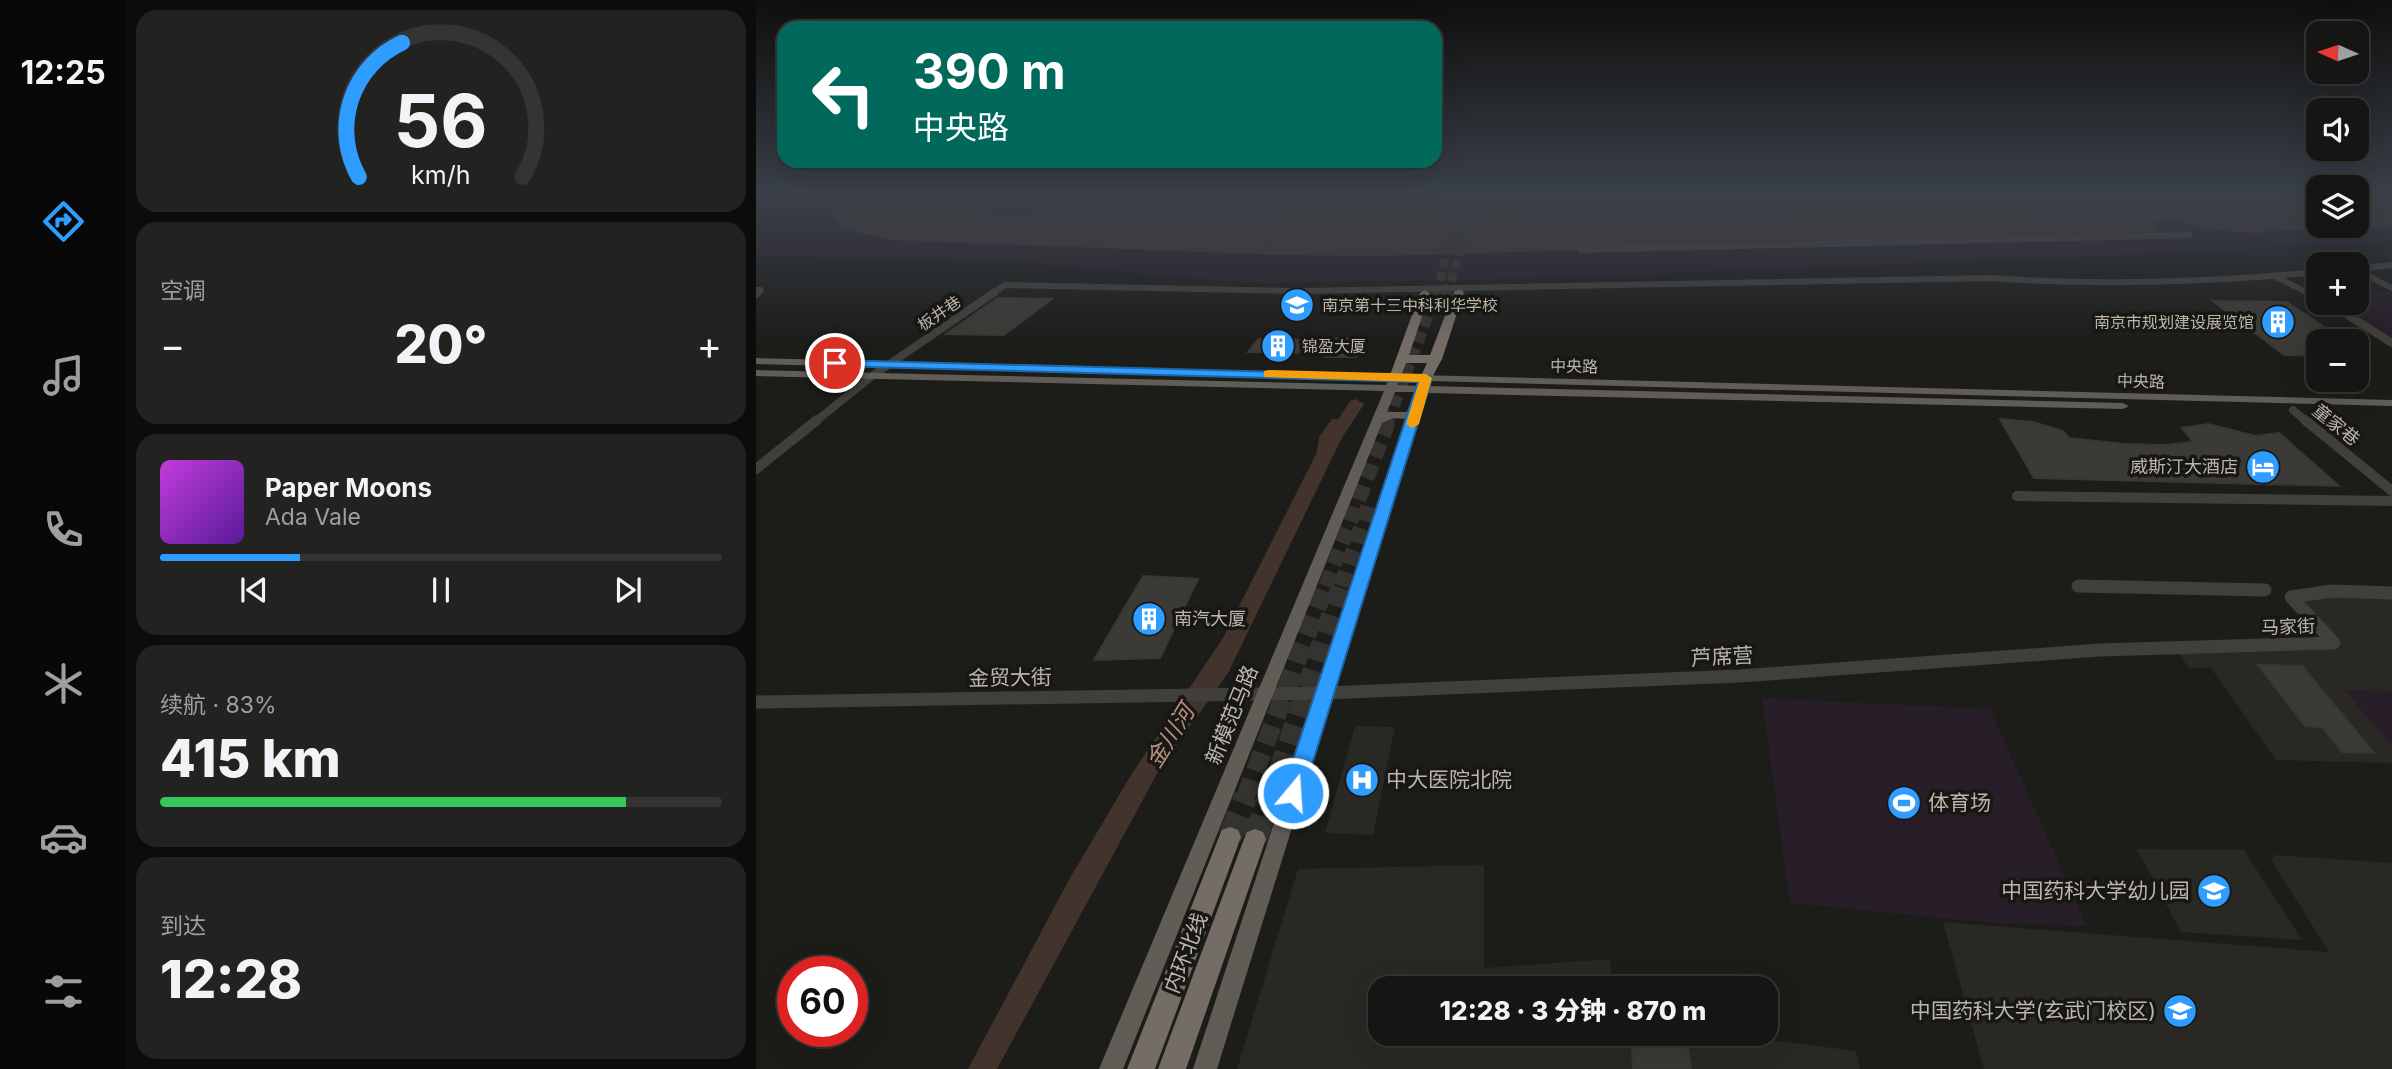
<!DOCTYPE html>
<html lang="zh">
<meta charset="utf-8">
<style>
body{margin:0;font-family:Inter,"Noto Sans SC",sans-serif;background:#222221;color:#f1f3f6;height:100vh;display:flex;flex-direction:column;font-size:26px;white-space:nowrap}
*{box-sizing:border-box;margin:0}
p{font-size:23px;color:#9d9fa0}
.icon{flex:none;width:38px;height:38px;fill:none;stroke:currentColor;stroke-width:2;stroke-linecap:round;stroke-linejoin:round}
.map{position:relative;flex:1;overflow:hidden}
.sheet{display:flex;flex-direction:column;gap:10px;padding:10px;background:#0c0c0a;width:630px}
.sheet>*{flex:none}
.banner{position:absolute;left:21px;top:21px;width:665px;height:147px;border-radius:21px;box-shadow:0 7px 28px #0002,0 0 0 2px #343433;background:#00695c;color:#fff;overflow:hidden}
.needle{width:46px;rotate:273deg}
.fabs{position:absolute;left:1550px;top:21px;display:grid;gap:14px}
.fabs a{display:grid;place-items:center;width:63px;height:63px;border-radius:14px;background:#151513;box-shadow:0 7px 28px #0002,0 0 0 2px #343433;font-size:35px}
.speed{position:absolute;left:21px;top:956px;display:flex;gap:14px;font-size:35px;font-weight:700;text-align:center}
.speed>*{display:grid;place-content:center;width:91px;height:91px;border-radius:50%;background:#151513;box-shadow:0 7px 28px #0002,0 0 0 2px #343433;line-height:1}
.speed .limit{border:10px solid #d22;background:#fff;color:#111}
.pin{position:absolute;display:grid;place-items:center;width:60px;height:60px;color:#fff;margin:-30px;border:4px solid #fff;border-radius:50%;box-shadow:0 2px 7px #0007}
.me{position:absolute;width:77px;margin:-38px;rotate:18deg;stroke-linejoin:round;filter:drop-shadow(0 0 5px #0008)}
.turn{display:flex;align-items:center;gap:24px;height:147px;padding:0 21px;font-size:32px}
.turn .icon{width:91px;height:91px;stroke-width:2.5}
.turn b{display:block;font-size:49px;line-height:60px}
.big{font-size:52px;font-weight:800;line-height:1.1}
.sheet .tile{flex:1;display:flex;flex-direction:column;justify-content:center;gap:10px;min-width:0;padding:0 24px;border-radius:21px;background:#222221}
.sheet .dial{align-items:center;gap:0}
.dial svg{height:182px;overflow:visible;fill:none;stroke:#343433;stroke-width:7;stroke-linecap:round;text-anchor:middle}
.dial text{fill:#f1f3f6;stroke:none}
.song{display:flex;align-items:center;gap:21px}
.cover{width:84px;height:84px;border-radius:10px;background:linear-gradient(135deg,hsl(290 70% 55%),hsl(270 70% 35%))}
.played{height:7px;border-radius:4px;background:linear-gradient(90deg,#2e9dff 25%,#343433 25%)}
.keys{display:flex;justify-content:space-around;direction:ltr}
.heat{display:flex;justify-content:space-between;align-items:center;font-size:38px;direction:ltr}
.charge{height:10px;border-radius:5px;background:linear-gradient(90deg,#34c759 83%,#343433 0)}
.trip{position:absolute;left:612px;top:976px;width:410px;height:70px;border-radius:21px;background:#151513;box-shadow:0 7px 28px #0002,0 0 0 2px #343433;font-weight:800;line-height:70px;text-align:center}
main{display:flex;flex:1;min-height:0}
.tab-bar{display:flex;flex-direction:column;width:126px;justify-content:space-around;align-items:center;background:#080808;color:#9d9fa0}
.tab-bar .icon{width:49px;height:49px}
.tab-bar .active{color:#2e9dff}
.tab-bar b{font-size:32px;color:#f1f3f6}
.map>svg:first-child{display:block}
.built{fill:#292825}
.green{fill:#271e28}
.water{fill:#42332d}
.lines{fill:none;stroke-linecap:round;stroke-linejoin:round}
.river{fill:#42332d;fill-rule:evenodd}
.building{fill:#3b3a36;stroke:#383733;stroke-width:2}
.highway-tunnel-far4{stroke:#34332f;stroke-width:9;stroke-dasharray:9 4.5;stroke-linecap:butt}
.highway-tunnel-far3{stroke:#34332f;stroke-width:11;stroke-dasharray:11 6;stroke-linecap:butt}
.highway-tunnel-far2{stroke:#34332f;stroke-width:15;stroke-dasharray:15 8;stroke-linecap:butt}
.highway-tunnel-far1{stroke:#34332f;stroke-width:19;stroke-dasharray:19 10;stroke-linecap:butt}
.highway-tunnel{stroke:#34332f;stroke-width:24;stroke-dasharray:24 12;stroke-linecap:butt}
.minor-far3{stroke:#413f3a;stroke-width:6}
.minor-far2{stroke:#413f3a;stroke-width:8}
.minor-far1{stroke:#413f3a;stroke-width:10}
.minor{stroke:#413f3a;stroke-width:13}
.major{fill:#615c56;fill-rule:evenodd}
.highway{fill:#736d65;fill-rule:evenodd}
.route{fill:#2e9dff;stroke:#1e66a6;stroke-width:2}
.slow{fill:#f59e0b}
.labels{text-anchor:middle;stroke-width:7;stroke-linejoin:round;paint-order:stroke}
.far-poi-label{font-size:16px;fill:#bdb4ab;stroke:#171714;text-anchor:start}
.far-street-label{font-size:16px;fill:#bdb4ab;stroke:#171714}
.street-label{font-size:18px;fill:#bdb4ab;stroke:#171714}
.poi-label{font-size:18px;fill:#bdb4ab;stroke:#171714;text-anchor:end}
.near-street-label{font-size:21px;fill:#bdb4ab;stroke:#171714}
.near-poi-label{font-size:21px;fill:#bdb4ab;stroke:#171714;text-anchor:start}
.near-water-label{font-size:23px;font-style:italic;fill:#bb8f7f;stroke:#171714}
</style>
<main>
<nav class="tab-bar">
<b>12:25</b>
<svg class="icon active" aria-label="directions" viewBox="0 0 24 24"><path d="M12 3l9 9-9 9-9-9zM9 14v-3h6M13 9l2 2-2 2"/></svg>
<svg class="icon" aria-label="music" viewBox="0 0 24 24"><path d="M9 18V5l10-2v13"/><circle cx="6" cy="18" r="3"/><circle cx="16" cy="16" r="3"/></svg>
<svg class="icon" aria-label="phone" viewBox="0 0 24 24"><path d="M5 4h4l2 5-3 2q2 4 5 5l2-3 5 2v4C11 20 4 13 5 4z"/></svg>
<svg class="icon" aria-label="climate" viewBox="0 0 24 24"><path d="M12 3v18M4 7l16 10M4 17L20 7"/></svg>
<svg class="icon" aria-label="car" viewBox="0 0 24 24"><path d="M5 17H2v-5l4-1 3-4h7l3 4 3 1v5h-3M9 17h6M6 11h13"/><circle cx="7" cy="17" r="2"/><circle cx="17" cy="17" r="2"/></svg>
<svg class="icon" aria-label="filters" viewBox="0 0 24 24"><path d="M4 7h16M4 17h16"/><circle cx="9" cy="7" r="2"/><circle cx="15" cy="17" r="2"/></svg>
</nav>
<section class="sheet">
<div class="tile dial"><svg viewBox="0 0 100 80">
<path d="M14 69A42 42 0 1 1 86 69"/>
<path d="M14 69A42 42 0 0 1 33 10" stroke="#2e9dff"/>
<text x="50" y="56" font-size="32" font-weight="700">56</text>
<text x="50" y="72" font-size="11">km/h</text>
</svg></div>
<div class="tile"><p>空调</p>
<div class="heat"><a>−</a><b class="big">20°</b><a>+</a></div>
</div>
<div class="tile">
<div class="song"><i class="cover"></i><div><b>Paper Moons</b><p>Ada Vale</p></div></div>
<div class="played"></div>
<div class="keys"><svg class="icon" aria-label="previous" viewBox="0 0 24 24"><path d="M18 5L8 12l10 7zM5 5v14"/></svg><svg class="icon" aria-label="pause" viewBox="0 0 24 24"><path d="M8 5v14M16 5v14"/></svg><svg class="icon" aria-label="next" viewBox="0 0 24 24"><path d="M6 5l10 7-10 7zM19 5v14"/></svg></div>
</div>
<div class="tile"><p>续航 · 83%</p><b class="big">415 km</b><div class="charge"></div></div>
<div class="tile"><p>到达</p><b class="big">12:28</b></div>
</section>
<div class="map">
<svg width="1636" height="1069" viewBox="0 0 1636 1069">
<rect width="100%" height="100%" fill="#1c1c19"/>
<g class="built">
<polygon points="1586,595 1636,598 1636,766 1634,763 1520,760 1455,668 1433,668 1423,654 1545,651 1587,647 1544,602"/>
<polygon points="599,726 639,727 617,835 569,833"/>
<polygon points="1381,849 1488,850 1546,940 1425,932"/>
<polygon points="1519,855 1636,863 1636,1069 1228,1069 1187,922 1573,952 1515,860"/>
<polygon points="728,865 728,968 854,959 855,982 916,989 625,989 625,1034 967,1034 1100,1051 1104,1069 481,1069 542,869"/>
</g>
<g class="green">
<polygon points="1563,193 1563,226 1601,226 1601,193 1636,193 1636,241 1395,254 730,280 486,283 278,263 0,255 0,194"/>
<polygon points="1630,291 1636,294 1636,340 1574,303 1601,303 1601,292"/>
<polygon points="1588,690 1636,692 1636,746"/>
<polygon points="1006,698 1234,709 1331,926 1235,923 1034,903"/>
</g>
<g class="water">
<polygon points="105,193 299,193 237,207 233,211 236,217 247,218 306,210 341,197 341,193 1563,193 1563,226 1601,226 1601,193 1636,194 1636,227 1506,231 1506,234 1447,228 1420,220 1399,221 1404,232 1398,234 622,256 523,255 137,240 86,229 73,214"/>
<polygon points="576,419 595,419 472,673 403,770 241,1069 212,1069 314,878 375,775 467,638 561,452 563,437"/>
</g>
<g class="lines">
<polygon class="river" points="600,399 608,404 584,441 582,445 570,445 568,441 594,401"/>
</g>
<g class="building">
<polygon points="242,298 296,299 248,335 190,334"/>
<polygon points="1457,301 1531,302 1588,341 1563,341 1563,356 1528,355"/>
<polygon points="580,338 608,339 609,340 600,357 569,357"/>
<polygon points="502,339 550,340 542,353 492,352"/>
<polygon points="1244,419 1277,422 1307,431 1313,438 1367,444 1409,445 1437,442 1426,428 1452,424 1499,436 1523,433 1583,486 1278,478"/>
<polygon points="387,576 442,579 404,658 338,660"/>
<polygon points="1502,665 1546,666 1618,753 1586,752 1566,727 1549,726"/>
<polygon points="875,1034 930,1034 935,1069 877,1069"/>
</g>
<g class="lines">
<g class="highway-tunnel-far4">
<polyline points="701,193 714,207 718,225"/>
<polyline points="681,294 699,217 686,193"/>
<polyline points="690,294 704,255 708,216"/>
</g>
<g class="highway-tunnel-far3">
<polyline points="687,302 691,292"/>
<polyline points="632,422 681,292"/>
</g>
<g class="highway-tunnel-far2">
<polyline points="570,586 633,420"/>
<polyline points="585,586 614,500"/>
</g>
<g class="highway-tunnel-far1">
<polyline points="489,798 570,584"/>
<polyline points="513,798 585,584"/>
</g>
<g class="highway-tunnel">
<polyline points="474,837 490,796"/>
<polyline points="499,839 514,796"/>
</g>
<g class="minor-far3">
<polyline points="824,250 1434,235"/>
<polyline points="1601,269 1636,265"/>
<polyline points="1601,270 1636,288"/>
<polyline points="1520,277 1554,294"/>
<polyline points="0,290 5,290 0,294"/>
<path d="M236 294 249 285 543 291 1236 278C1345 286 1454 282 1563 272"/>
</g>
<g class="minor-far2">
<polyline points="1551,292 1563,298"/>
<polyline points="0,294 2,292"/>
<polyline points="1573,303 1636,343"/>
<polyline points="1537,410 1551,422"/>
<polyline points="59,422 116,376 239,292"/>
</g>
<g class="minor-far1">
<polyline points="1549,420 1636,491"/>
<polyline points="0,469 61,420"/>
<polyline points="1261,496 1636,501"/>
<polyline points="1322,586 1330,586"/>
</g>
<g class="minor">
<polyline points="1322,586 1509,590"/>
<polyline points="0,702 569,693 984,676 1344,650 1578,643 1535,597 1576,591 1636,593"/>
</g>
<path class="major" d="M0 358 1636 400V406L671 381 673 386 1367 403 1373 406 1367 409 671 393 461 1069H437L651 419 637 418 626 423 367 1069H343L628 391 0 376V370L630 385 633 380 0 364ZM642 381H666L662 386 641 385ZM639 392H660L653 412H631Z"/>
<g class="highway">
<polygon points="669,290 674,293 653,355 674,355 698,292 703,289 708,292 686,359 674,381 666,381 664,378 671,363 650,363 643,381 635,381 633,378 664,293"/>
<polygon points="474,827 482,830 485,837 399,1069 371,1069 463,837 466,830"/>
<polygon points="499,829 507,832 510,839 430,1069 402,1069 488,839 491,832"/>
</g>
</g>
<linearGradient id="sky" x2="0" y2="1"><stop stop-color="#0f0f0e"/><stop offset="0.56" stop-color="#3a4049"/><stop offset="1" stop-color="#3a4049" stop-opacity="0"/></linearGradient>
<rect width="1636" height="343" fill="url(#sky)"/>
<polygon class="route" points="79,360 674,376 676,378 545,800 537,803 530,800 526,793 662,382 75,366 75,361"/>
<polygon class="slow" points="513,370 670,374 676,378 663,424 656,428 650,424 663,382 508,377 508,371"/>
<defs>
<g id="university-disc" transform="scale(1.75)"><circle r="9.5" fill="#2e9dff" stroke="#171714"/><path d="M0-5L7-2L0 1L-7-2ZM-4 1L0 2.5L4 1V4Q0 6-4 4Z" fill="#fff"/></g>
<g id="building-disc" transform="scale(1.75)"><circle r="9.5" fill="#2e9dff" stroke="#171714"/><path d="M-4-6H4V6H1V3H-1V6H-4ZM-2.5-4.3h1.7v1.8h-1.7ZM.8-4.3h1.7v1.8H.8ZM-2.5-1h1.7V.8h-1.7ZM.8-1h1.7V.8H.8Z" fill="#fff"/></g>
<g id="hotel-disc" transform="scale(1.75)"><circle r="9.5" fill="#2e9dff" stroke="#171714"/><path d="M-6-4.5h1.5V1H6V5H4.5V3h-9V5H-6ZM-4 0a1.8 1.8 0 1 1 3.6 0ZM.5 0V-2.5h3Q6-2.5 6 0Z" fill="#fff"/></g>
<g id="hospital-disc" transform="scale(1.75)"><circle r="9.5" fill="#2e9dff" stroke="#171714"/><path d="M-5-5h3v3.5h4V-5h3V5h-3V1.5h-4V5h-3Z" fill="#fff"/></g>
<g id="stadium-disc" transform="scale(1.75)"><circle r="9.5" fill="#2e9dff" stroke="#171714"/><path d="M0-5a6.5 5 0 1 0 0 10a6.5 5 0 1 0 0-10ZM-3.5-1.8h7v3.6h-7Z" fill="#fff"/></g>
<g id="school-disc" transform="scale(1.75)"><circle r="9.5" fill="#2e9dff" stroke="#171714"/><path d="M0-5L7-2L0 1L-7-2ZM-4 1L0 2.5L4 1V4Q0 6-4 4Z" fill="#fff"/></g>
</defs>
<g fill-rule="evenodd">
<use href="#university-disc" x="541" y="305"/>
<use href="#building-disc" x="1522" y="322"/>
<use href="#building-disc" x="522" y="346"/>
<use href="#hotel-disc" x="1507" y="467"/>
<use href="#building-disc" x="393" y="619"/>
<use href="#hospital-disc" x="606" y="780"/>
<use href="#stadium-disc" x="1148" y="803"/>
<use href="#school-disc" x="1458" y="891"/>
<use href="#university-disc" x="1424" y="1011"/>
</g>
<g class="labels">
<g class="far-poi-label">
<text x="566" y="311">南京第十三中科利华学校</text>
<text x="1498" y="328" text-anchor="end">南京市规划建设展览馆</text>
<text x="546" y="352">锦盈大厦</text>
</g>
<g class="far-street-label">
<text transform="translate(183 313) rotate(-34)" y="6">板井巷</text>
<text transform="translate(818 366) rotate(1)" y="6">中央路</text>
<text transform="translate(1385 381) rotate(2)" y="6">中央路</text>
</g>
<g class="street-label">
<text transform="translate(1580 425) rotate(39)" y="6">童家巷</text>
<text transform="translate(1532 627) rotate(-2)" y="6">马家街</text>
</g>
<g class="poi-label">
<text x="1482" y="473">威斯汀大酒店</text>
<text x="418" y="625" text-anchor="start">南汽大厦</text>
</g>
<g class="near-street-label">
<text transform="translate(966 657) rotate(-3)" y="7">芦席营</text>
<text transform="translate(254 678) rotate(-1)" y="7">金贸大街</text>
<text transform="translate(476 715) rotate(-68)" y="7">新模范马路</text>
<text transform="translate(430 953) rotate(-69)" y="7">内环北线</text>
</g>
<g class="near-poi-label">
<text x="630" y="787">中大医院北院</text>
<text x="1172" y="810">体育场</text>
<text x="1434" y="898" text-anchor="end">中国药科大学幼儿园</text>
<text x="1400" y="1018" text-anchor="end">中国药科大学(玄武门校区)</text>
</g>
<g class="near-water-label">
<text transform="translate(414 736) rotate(-58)" y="8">金川河</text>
</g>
</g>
</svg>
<div class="fabs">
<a><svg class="needle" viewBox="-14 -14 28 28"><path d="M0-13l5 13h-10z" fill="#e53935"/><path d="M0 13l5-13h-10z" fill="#9d9fa0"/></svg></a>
<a><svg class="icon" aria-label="sound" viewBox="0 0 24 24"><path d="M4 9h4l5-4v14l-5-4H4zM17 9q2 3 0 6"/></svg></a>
<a><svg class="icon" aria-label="layers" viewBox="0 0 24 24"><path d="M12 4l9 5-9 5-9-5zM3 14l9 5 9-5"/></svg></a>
<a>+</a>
<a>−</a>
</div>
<div class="speed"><div class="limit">60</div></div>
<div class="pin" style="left:79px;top:363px;background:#d93025"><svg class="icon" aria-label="arrive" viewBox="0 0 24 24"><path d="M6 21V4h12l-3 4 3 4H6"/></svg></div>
<svg class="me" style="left:537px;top:793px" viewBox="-20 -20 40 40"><circle r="17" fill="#2e9dff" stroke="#fff" stroke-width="3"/><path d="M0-11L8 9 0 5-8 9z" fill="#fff"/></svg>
<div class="trip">12:28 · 3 分钟 · 870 m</div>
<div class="banner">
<div class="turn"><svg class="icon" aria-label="left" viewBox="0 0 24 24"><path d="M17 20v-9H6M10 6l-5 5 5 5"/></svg><div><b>390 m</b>中央路</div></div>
</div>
</div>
</main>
